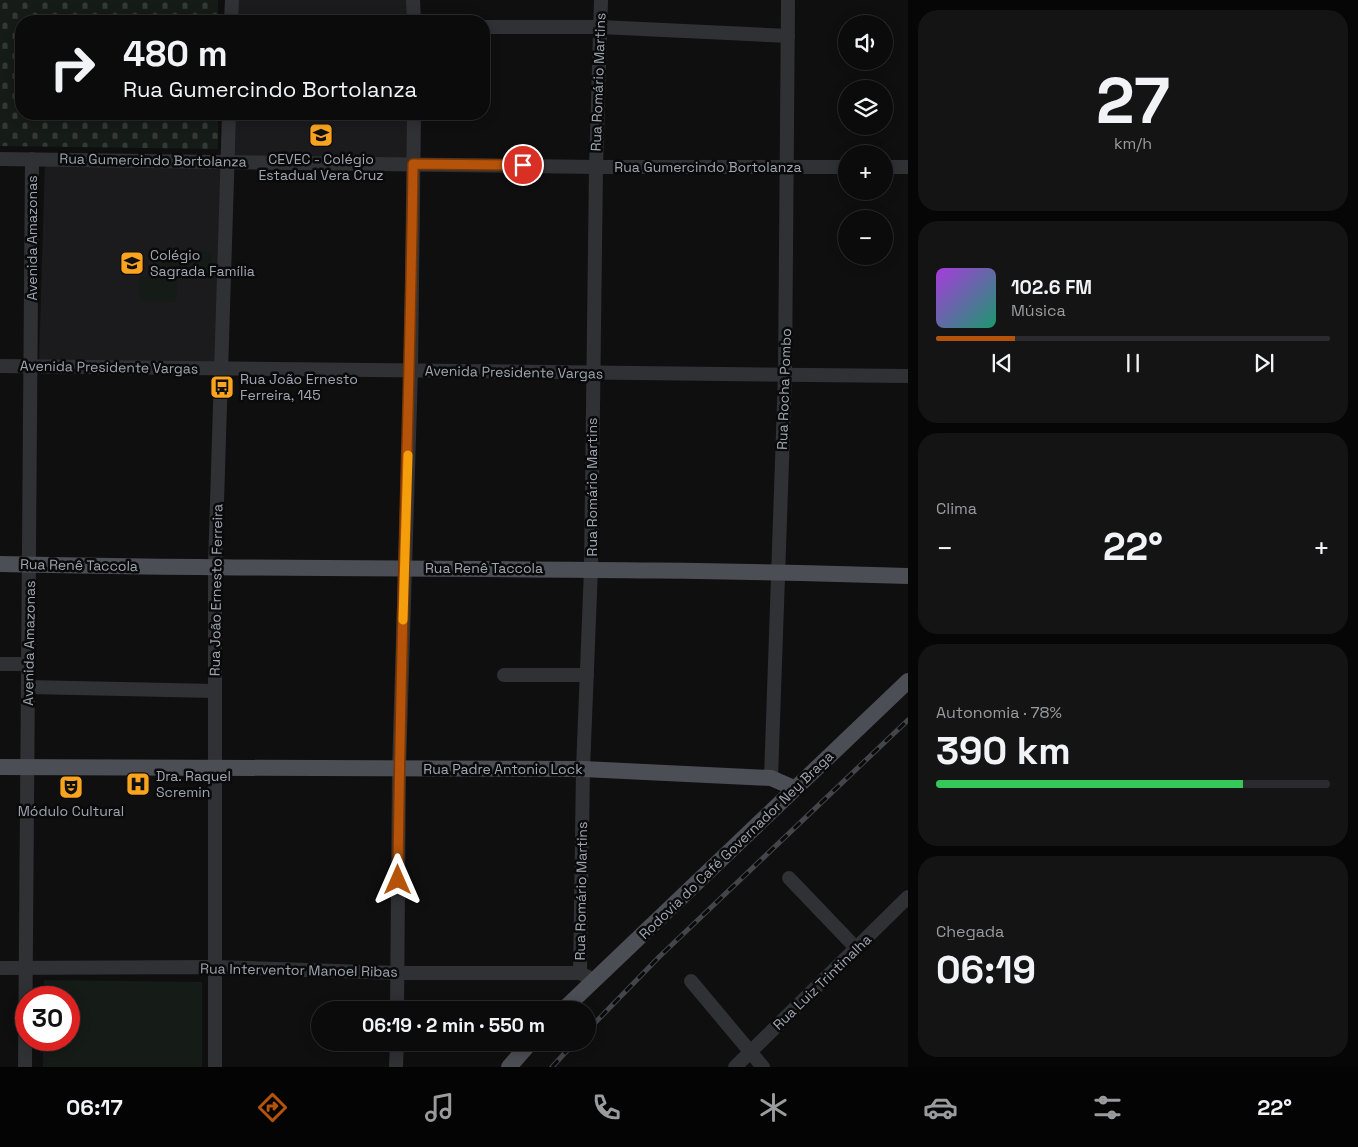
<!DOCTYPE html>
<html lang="pt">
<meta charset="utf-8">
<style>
body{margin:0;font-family:"Space Grotesk",sans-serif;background:#141415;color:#f1f3f6;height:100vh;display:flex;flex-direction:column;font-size:19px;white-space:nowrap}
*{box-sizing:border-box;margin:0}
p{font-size:16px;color:#9a9b9d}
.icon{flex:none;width:28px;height:28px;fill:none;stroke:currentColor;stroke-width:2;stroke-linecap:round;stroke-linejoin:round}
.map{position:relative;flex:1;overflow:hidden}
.side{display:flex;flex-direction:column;gap:10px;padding:10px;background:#060607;width:450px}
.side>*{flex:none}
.top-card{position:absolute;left:15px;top:15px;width:475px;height:105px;border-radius:20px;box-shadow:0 2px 12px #0003,0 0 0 1px #2b2b2d;background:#0b0b0c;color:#f1f3f6;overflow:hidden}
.controls{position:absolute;left:838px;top:15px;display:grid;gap:10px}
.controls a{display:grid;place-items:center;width:55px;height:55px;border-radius:50%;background:#0b0b0c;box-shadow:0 2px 12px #0003,0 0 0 1px #2b2b2d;font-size:25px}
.speed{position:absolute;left:15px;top:986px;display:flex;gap:10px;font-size:25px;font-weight:700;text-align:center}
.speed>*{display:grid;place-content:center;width:65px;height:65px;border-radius:50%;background:#0b0b0c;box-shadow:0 2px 12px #0003,0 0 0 1px #2b2b2d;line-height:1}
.speed .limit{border:8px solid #d22;background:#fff;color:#111}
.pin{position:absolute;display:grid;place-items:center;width:42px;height:42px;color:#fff;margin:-21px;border:2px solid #fff;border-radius:50%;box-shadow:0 1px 5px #0007}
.me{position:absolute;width:55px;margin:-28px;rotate:0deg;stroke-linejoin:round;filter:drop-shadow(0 0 4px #0008)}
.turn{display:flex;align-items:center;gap:18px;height:105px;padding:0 25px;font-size:22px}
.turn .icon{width:65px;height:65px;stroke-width:2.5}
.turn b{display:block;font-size:35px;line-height:42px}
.big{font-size:38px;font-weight:800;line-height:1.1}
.side .card{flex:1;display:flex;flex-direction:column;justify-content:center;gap:8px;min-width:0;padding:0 18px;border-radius:20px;background:#141415}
.side .dial{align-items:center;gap:0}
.dial b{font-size:65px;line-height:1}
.song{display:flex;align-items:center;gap:15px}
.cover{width:60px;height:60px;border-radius:8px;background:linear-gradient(135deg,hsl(280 70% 55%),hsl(160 70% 35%))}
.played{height:5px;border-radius:2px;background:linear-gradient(90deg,#b45309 20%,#2b2b2d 20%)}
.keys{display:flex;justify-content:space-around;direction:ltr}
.heat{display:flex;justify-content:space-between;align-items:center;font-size:28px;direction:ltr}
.charge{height:8px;border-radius:4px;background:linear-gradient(90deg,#34c759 78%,#2b2b2d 0)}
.trip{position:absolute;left:311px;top:1001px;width:285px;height:50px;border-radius:25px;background:#0b0b0c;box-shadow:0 2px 12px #0003,0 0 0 1px #2b2b2d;font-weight:800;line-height:50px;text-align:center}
.tabs{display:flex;height:80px;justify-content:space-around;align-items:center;background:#040405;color:#9a9b9d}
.tabs .icon{width:35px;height:35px}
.tabs .current{color:#b45309}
.tabs b{font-size:22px;color:#f1f3f6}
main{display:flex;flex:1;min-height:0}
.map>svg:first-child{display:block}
.built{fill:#1b1b1d}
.cemetery{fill:url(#cemetery-stones)}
.park{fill:#151b16}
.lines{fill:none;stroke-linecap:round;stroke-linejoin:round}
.minor{stroke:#303135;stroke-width:14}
.major{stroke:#4c4e55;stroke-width:16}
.rail-casing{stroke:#43454b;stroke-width:5}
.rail{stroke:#0a0a0b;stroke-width:3;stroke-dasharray:9;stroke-linecap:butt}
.route-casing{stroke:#753606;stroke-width:12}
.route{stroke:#b45309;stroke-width:9}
.slow{stroke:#f59e0b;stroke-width:9}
.labels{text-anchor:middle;stroke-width:5;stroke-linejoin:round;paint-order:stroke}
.street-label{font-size:14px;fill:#9fa6b2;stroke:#0a0a0b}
.poi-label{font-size:14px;fill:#9fa6b2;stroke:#0a0a0b;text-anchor:start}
</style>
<main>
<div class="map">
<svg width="908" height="1067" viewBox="0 0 908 1067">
<defs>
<pattern id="cemetery-stones" width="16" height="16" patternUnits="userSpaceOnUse" patternTransform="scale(1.25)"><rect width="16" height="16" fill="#151b16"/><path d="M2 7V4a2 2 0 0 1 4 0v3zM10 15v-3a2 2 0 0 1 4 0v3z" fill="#343936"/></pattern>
</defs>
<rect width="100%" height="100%" fill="#0f0f10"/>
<g class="built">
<polygon points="237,0 409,0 409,21 236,21"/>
<polygon points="234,114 409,114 408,159 232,156"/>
<polygon points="45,159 224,164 219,364 39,362"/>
</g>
<polygon class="cemetery" points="0,0 218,0 218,21 21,21 21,114 218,114 218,149 0,146"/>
<g class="park">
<polygon points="163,251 211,251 210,277 162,276"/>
<polygon points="139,277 177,278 176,302 139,300"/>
<polygon points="44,980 202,982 202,1067 43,1067 43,1040 69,1040 69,998 44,997"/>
</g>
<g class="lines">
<g class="minor">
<polyline points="413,0 414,21"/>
<polyline points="231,21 232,0"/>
<polyline points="484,27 600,27 788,36"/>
<polyline points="0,159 596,167 846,167"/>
<polyline points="884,167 908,167"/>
<polyline points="0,366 908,376"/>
<polyline points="0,664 29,664"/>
<polyline points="504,675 587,675"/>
<polyline points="28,687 215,691"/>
<polyline points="771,778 785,375 788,0"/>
<polyline points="789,878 856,948"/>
<polyline points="0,968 215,967 398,973 580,973 588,977"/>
<polyline points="580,973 583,769 591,569 596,167 601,0"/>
<polyline points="691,981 763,1067"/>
<polyline points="397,1010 399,769 411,371 414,114"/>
<polyline points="25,1067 32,159"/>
<polyline points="215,1067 215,567 229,114"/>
<polyline points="396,1067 397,1042"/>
<polyline points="735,1067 908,897"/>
</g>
<g class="major">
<path d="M0 564C303 571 605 566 908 576"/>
<polyline points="0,767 583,769 771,778 794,788"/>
<polyline points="563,1010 908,681"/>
<polyline points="509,1067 531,1042"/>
</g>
<g class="rail-casing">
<g id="rail">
<polyline points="588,1030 659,957 908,720"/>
<polyline points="552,1067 575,1042"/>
</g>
</g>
<use href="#rail" class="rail"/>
</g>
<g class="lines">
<g class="route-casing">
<path id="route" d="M398 880C400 641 410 402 413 164L523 165"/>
</g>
<use href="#route" class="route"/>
<polyline class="slow" points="403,620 408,455"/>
</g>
<defs>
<g id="school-square" transform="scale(1.25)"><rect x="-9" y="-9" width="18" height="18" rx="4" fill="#f9a31f" stroke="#0a0a0b"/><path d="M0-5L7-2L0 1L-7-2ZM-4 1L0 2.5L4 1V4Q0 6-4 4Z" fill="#111"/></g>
<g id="bus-square" transform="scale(1.25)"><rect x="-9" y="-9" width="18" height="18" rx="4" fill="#f9a31f" stroke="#0a0a0b"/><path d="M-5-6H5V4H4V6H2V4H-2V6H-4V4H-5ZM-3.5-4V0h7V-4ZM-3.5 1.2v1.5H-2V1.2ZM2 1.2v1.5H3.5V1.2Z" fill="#111"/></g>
<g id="hospital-square" transform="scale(1.25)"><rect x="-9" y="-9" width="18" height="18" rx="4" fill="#f9a31f" stroke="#0a0a0b"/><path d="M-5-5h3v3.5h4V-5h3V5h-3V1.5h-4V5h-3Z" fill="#111"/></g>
<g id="theatre-square" transform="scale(1.25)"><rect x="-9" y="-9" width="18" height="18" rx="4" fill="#f9a31f" stroke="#0a0a0b"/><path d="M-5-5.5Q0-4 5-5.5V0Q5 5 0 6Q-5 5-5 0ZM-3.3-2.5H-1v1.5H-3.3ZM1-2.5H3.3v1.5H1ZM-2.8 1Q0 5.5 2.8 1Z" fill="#111"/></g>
</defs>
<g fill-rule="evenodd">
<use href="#school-square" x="321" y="135"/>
<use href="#school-square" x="132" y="263"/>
<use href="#bus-square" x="222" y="387"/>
<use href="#hospital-square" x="138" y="784"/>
<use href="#theatre-square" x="71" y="787"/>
</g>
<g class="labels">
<g class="street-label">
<text transform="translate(598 82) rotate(-88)" y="5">Rua Romário Martins</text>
<text transform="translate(153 160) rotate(1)" y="5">Rua Gumercindo Bortolanza</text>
<text x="708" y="172">Rua Gumercindo Bortolanza</text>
<text transform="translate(32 238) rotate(-90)" y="5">Avenida Amazonas</text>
<text transform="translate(109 367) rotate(1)" y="5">Avenida Presidente Vargas</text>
<text transform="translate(514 372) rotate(1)" y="5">Avenida Presidente Vargas</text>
<text transform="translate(784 389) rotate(-88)" y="5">Rua Rocha Pombo</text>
<text transform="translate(592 487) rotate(-90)" y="5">Rua Romário Martins</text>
<text transform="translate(79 565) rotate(1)" y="5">Rua Renê Taccola</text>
<text x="484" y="573">Rua Renê Taccola</text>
<text transform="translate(216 590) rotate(-89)" y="5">Rua João Ernesto Ferreira</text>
<text transform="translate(29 643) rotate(-89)" y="5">Avenida Amazonas</text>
<text x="503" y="774">Rua Padre Antonio Lock</text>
<text transform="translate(736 845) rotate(-44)" y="5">Rodovia do Café Governador Ney Braga</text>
<text transform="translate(581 891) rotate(-89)" y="5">Rua Romário Martins</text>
<text transform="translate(299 970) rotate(1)" y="5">Rua Interventor Manoel Ribas</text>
<text transform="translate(822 982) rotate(-44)" y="5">Rua Luiz Trintinalha</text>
</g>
<g class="poi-label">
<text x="321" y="164" text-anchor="middle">CEVEC - Colégio<tspan x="321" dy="16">Estadual Vera Cruz</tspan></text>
<text x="150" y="260">Colégio<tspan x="150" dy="16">Sagrada Família</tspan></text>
<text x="240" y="384">Rua João Ernesto<tspan x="240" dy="16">Ferreira, 145</tspan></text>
<text x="156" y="781">Dra. Raquel<tspan x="156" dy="16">Scremin</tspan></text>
<text x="71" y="816" text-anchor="middle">Módulo Cultural</text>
</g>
</g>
</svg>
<div class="controls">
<a><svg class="icon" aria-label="sound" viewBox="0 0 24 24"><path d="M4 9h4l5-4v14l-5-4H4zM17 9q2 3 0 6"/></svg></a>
<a><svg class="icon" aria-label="layers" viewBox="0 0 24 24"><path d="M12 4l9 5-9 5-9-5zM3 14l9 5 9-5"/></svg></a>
<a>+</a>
<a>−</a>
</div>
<div class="speed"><div class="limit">30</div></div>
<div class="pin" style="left:523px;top:165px;background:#d93025"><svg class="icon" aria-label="arrive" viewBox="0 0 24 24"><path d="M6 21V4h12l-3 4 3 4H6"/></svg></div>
<svg class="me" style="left:398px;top:880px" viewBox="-20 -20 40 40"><path d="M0-17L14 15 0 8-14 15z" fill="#b45309" stroke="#fff" stroke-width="4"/></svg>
<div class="trip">06:19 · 2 min · 550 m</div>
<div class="top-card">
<div class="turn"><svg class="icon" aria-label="right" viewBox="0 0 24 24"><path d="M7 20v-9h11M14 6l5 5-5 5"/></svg><div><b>480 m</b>Rua Gumercindo Bortolanza</div></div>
</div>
</div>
<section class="side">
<div class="card dial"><b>27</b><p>km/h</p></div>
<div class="card">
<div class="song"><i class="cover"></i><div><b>102.6 FM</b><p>Música</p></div></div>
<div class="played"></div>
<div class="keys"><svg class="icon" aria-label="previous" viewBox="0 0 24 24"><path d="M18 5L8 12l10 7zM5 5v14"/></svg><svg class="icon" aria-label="pause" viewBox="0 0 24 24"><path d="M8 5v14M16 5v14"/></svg><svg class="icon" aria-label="next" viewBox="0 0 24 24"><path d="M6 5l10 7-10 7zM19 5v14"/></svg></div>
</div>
<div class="card"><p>Clima</p>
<div class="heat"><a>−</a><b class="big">22°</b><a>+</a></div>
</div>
<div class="card"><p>Autonomia · 78%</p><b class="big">390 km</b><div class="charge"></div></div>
<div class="card"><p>Chegada</p><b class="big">06:19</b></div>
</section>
</main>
<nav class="tabs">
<b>06:17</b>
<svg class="icon current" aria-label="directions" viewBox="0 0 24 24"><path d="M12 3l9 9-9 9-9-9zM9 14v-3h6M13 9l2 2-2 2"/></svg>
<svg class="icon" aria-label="music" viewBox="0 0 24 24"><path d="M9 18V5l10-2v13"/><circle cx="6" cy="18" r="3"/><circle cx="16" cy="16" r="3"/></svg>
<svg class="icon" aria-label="phone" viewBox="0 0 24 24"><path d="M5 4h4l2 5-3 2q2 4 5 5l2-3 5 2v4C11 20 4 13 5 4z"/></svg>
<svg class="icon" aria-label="climate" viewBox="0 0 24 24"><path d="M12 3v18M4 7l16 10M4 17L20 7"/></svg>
<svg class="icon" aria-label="car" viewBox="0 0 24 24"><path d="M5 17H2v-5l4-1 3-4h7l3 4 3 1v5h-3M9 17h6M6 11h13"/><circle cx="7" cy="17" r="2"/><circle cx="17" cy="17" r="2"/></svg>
<svg class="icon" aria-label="filters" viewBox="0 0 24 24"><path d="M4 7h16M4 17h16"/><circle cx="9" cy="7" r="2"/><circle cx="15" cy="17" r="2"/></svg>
<b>22°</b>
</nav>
